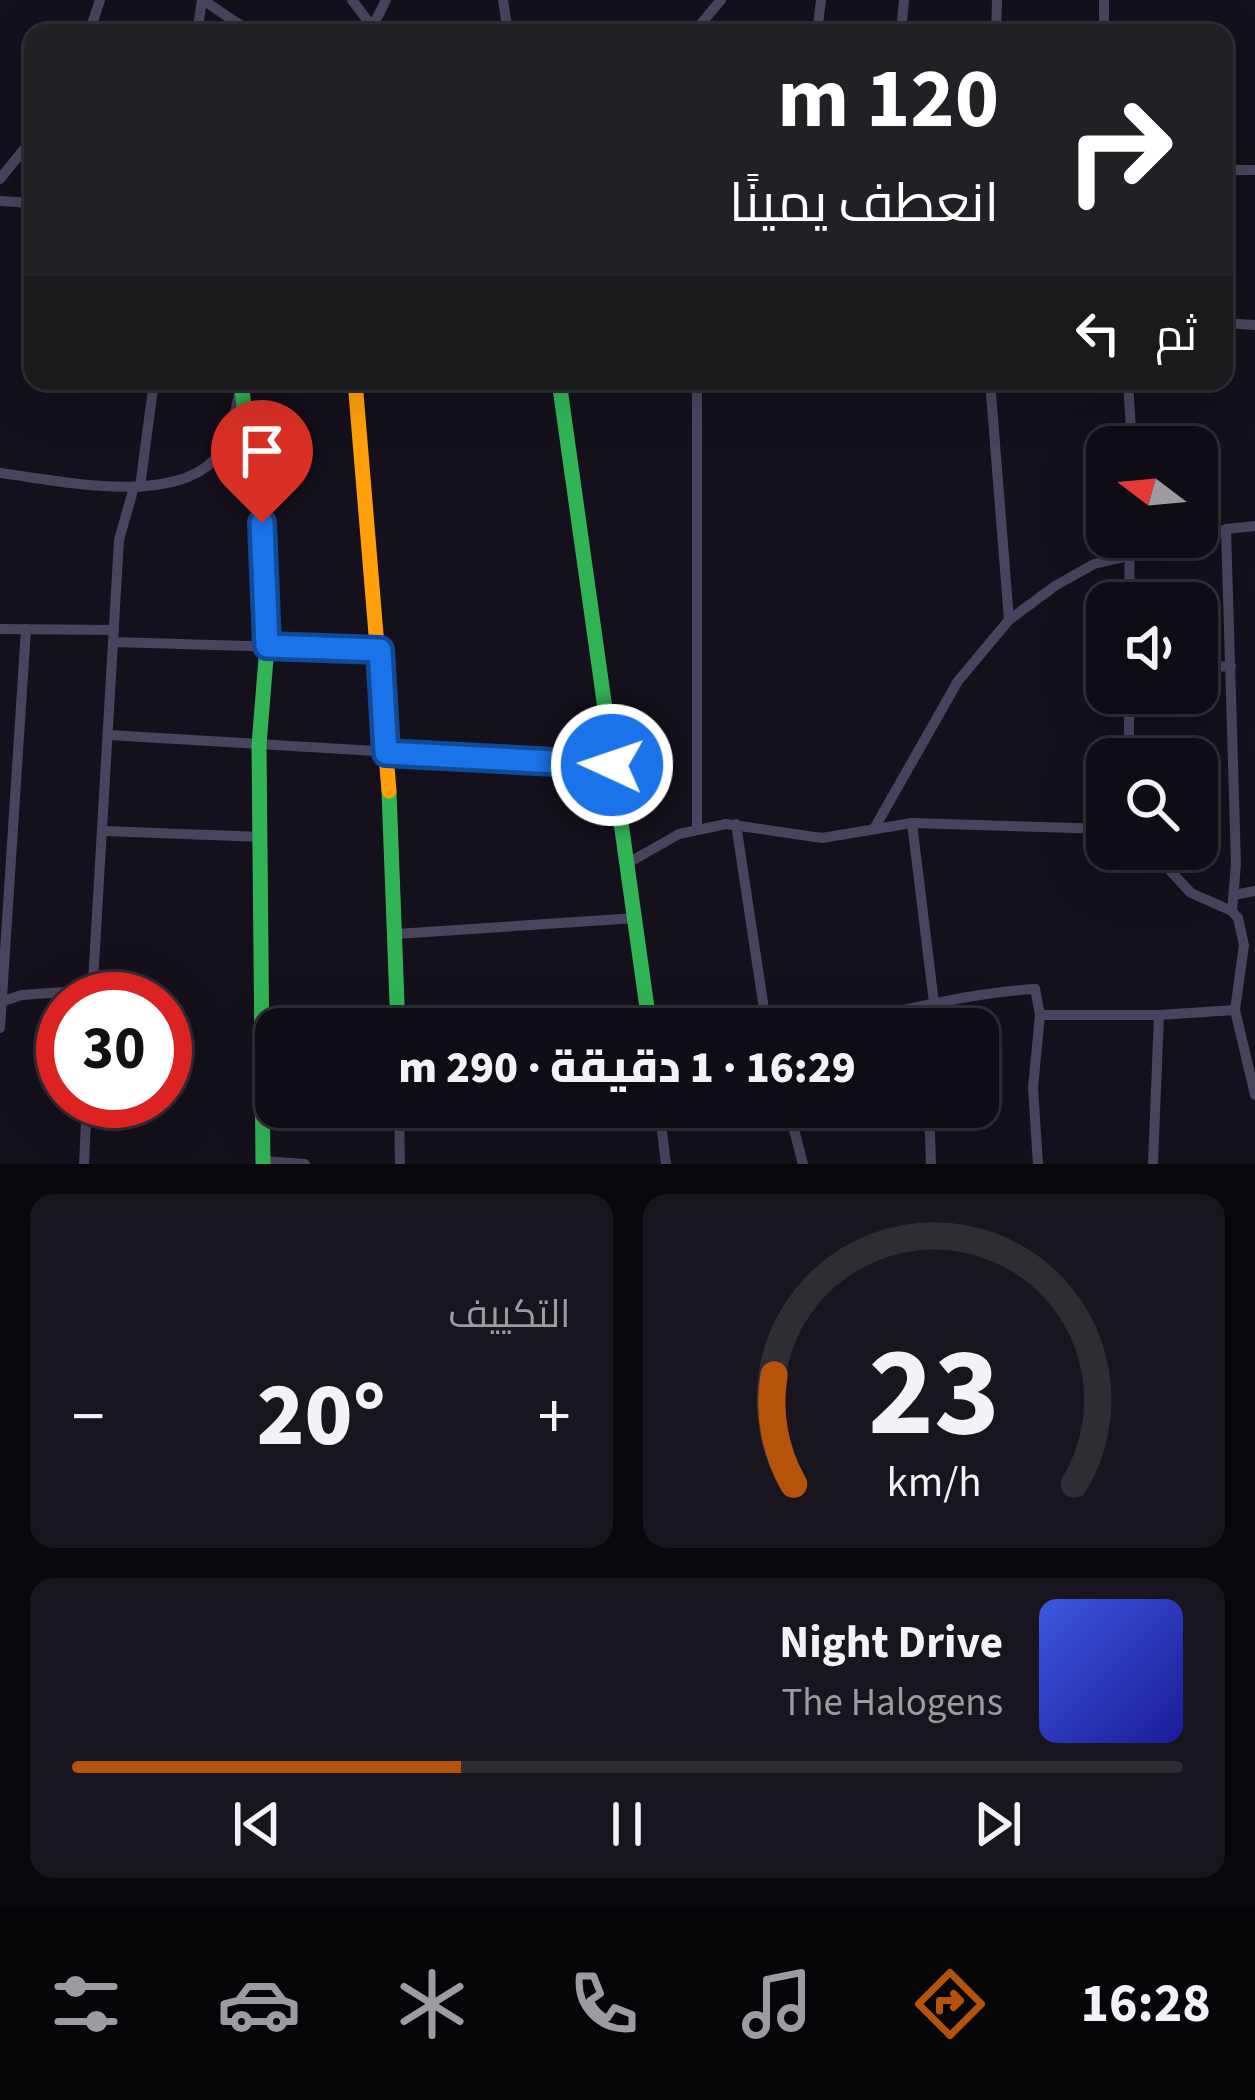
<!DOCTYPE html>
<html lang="ar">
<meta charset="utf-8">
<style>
body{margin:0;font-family:"Source Sans 3",Cairo,sans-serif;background:#18151e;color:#f1f3f6;direction:rtl;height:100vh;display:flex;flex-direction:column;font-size:45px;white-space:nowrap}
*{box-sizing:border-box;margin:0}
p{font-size:39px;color:#9b9ba0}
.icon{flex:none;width:66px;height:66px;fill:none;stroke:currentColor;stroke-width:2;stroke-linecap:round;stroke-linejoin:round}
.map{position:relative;height:1164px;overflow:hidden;direction:ltr}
.drawer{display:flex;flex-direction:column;gap:30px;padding:30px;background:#08070c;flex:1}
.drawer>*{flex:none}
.top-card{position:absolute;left:24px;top:24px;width:1209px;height:366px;border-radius:24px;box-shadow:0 12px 48px #0002,0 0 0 3px #2f2c34;direction:rtl;background:#202124;color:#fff;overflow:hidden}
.needle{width:78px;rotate:286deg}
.controls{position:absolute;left:1086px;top:426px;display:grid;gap:24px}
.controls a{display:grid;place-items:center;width:132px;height:132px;border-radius:24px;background:#0f0c15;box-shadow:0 12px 48px #0002,0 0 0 3px #2f2c34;font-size:60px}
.speed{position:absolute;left:36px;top:972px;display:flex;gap:24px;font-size:60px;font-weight:700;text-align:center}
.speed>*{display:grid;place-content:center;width:156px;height:156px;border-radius:50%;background:#0f0c15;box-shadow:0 12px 48px #0002,0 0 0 3px #2f2c34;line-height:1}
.speed .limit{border:18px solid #d22;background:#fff;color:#111}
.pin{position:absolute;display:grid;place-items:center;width:102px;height:102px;color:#fff;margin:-123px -51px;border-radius:50% 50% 50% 0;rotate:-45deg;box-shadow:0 0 12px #0007}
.pin .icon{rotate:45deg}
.me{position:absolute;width:132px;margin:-66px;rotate:273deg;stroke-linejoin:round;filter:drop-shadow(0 0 9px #0008)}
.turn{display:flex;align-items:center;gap:42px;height:252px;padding:0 36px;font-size:54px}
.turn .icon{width:156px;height:156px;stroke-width:2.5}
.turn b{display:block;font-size:84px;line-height:102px}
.then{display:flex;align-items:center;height:114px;padding:0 36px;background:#0003;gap:24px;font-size:45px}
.big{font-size:90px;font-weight:800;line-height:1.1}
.drawer .card{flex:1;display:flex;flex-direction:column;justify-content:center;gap:18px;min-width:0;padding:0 42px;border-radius:24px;background:#18151e}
.drawer .dial{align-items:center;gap:0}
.dial svg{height:312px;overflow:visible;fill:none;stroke:#2f2c34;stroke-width:7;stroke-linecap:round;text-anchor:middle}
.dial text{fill:#f1f3f6;stroke:none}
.song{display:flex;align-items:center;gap:36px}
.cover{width:144px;height:144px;border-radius:18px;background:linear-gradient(135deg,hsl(230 70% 55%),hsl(240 70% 35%))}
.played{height:12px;border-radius:6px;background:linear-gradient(90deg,#b45309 35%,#2f2c34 35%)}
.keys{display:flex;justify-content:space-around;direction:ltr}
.heat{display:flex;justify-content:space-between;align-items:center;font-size:66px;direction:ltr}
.drawer .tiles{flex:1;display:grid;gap:30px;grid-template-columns:1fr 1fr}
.card:last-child{grid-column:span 2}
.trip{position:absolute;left:255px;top:1008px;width:744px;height:120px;border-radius:24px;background:#0f0c15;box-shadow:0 12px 48px #0002,0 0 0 3px #2f2c34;font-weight:800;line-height:120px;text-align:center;direction:rtl}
.dock{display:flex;height:192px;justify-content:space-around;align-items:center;background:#060508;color:#9b9ba0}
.dock .icon{width:84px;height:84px}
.dock .on{color:#b45309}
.dock b{font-size:54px;color:#f1f3f6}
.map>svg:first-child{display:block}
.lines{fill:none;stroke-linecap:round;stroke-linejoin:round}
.street{stroke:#49445d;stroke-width:10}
.fast{stroke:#30b455;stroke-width:15}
.slow{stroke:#ff9f0a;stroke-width:15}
.route-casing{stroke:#114b97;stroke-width:30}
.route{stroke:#1a73e8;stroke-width:21}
</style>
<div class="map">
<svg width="1255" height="1164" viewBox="0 0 1255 1164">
<rect width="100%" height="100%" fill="#14101c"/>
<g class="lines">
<g class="street">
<polyline points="203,0 252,33"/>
<polyline points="352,0 377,33"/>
<polyline points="503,0 508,33"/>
<polyline points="1104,0 1104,33"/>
<polyline points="371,30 386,0"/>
<polyline points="89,33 100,0"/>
<polyline points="197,33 202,0"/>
<polyline points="693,33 721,0"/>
<polyline points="817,33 821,0"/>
<polyline points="901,33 904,0"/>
<polyline points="996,33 997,0"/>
<polyline points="1224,170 1255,170"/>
<polyline points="0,179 33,138"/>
<polyline points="0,201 33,203"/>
<polyline points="1224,323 1255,325"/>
<polyline points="697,381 697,830"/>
<polyline points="990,381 1009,620"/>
<polyline points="1128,381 1132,447"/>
<path d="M0 473C57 480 180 509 220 453 232 437 235 410 240 390"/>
<polyline points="140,487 154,381"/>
<polyline points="1226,529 1236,864 1232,911"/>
<polyline points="1129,603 1130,537"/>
<polyline points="0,629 114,630"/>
<polyline points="113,642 379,650"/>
<polyline points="1197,668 1231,666"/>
<polyline points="108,735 612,765"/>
<polyline points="1129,759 1129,693"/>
<polyline points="912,823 934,1003"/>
<polyline points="736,824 767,1029"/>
<polyline points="875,827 958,681 1009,620 1055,586 1094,564 1129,556 1170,554 1226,529 1255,526"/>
<polyline points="104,831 260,837"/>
<polyline points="1150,849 1191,893 1232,911 1238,918 1244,945 1235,1010 1255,1095"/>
<polyline points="628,863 679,834 726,824 822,838 912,823 1107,829"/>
<polyline points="1234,895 1255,891"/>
<polyline points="396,934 636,918"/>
<polyline points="92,999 119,540 134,487"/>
<polyline points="0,1002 22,995 93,990"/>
<polyline points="924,1006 925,1029"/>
<polyline points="1040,1015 1159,1015 1235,1010"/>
<polyline points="0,1028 26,629"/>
<path d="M806 1029C883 1018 958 993 1035 989L1040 1015 1033 1088 1038 1164"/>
<polyline points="399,1107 400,1164"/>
<polyline points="659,1107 666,1164"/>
<polyline points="788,1107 803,1164"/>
<polyline points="929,1107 931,1164"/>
<polyline points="263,1161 305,1164"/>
<polyline points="84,1164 87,1101"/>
<polyline points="1153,1164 1159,1015"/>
</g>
<g class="fast">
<polyline points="559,381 650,1029"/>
<polyline points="241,385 262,523 267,646 259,745 263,1164"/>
<polyline points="389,791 398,1029"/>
</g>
<polyline class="slow" points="355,381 389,791"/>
</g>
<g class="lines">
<g class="route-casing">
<polyline id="route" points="262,523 267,646 380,650 386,753 612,765"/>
</g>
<use href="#route" class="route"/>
</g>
</svg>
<div class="controls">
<a><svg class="needle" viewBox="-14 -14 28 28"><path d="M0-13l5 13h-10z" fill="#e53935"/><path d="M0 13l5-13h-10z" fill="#9b9ba0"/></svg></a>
<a><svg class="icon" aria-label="sound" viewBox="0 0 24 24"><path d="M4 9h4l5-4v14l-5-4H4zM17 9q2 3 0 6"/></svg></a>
<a><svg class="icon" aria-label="search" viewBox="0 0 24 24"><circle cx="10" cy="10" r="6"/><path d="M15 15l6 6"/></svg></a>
</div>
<div class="speed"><div class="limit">30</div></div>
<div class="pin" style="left:262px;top:523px;background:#d93025"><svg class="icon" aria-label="arrive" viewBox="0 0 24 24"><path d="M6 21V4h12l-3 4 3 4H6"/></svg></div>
<svg class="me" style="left:612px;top:765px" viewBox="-20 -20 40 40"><circle r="17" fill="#1a73e8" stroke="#fff" stroke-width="3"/><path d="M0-11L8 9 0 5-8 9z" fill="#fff"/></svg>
<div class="trip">16:29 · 1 دقيقة · 290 m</div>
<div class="top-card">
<div class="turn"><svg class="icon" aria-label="right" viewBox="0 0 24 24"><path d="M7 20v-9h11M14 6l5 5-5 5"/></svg><div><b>120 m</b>انعطف يمينًا</div></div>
<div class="then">ثم<svg class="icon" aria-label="left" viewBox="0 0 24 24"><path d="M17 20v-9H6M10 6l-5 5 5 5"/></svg></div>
</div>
</div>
<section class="drawer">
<div class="tiles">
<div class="card dial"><svg viewBox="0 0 100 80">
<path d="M14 69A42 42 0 1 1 86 69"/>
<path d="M14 69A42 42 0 0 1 9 41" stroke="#b45309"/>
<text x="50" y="56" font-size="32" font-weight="700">23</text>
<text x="50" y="72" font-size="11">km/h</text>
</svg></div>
<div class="card"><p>التكييف</p>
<div class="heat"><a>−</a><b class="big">20°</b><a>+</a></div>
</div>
<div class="card">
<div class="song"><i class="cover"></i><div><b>Night Drive</b><p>The Halogens</p></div></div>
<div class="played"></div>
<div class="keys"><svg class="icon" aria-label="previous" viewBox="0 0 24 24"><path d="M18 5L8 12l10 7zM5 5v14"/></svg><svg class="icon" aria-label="pause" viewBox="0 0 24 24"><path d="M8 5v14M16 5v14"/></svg><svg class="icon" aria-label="next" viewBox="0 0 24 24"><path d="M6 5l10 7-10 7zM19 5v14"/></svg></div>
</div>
</div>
</section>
<nav class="dock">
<b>16:28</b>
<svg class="icon on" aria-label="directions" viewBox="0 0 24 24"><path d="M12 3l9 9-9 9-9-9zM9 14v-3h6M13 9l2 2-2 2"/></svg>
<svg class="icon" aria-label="music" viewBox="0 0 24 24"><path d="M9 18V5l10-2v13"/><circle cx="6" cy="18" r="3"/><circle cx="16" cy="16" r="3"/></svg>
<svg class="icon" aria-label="phone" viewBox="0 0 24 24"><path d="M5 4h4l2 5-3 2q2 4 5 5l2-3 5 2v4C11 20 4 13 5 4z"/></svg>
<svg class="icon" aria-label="climate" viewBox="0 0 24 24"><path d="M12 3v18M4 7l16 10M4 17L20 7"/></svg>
<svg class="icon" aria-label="car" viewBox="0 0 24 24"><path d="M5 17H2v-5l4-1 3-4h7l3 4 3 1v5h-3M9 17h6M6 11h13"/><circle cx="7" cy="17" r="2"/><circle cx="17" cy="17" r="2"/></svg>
<svg class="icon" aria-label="filters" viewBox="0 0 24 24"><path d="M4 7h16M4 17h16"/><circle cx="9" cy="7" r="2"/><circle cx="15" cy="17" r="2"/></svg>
</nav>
